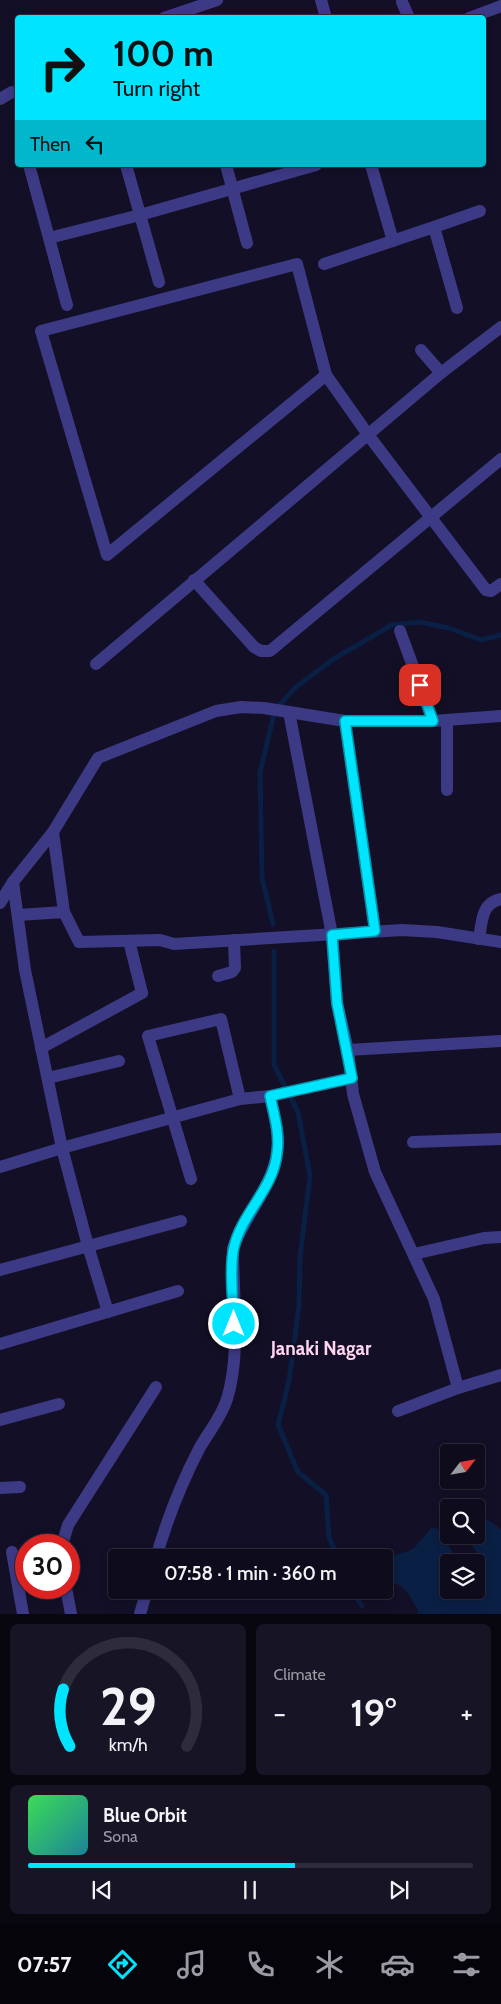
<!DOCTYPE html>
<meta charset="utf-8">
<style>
body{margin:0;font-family:Cabin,sans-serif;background:#171425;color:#f1f3f6;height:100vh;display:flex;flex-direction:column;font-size:19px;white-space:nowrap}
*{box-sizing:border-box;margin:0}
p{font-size:16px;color:#9b9ba3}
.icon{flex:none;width:28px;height:28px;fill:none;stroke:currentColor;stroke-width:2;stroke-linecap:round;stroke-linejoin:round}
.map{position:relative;height:1614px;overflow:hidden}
.side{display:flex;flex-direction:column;gap:10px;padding:10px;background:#08060f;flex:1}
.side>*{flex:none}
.top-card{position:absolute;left:15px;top:15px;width:471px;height:152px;border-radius:5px;box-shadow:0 2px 8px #0003,0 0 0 1px #2e2b3b;background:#00e5ff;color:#111;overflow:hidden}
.needle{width:32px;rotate:59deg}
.controls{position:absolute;left:440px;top:1444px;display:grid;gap:10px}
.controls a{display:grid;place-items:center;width:45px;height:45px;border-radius:5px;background:#0e0b1c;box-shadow:0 2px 8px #0003,0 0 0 1px #2e2b3b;font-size:25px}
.speed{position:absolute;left:15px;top:1534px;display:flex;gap:10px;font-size:25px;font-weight:700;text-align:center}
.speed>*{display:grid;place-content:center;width:65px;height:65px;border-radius:50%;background:#0e0b1c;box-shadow:0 2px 8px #0003,0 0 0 1px #2e2b3b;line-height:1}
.speed .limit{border:8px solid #d22;background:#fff;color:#111}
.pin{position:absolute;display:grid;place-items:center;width:42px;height:42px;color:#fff;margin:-21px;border-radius:10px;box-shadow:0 2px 8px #0006}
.me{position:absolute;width:55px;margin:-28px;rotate:0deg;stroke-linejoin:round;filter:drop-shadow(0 0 4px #0008)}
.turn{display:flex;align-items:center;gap:18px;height:105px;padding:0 15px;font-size:22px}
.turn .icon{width:65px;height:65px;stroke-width:2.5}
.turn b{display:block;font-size:35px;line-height:42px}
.then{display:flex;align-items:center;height:48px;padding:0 15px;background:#0003;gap:10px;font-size:19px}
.big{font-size:38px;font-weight:600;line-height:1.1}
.side .tile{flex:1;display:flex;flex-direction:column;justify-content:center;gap:8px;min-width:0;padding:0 18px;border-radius:8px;background:#171425}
.side .dial{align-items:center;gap:0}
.dial svg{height:130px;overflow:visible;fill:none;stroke:#2e2b3b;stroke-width:7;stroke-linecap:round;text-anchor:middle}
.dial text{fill:#f1f3f6;stroke:none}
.song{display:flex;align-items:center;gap:15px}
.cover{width:60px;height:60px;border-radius:8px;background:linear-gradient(135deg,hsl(130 70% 55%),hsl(190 70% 35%))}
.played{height:5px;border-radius:2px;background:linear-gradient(90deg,#00e5ff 60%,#2e2b3b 60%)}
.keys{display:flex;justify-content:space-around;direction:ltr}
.heat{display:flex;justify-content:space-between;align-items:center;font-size:28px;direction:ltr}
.side .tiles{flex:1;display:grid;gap:10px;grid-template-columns:1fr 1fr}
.tile:last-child{grid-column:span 2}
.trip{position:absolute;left:108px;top:1549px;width:285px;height:50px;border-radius:5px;background:#0e0b1c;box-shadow:0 2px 8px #0003,0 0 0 1px #2e2b3b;font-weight:600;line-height:50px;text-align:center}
.tabs{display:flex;height:80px;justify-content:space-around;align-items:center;background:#06040b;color:#9b9ba3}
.tabs .icon{width:35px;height:35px}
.tabs .on{color:#00e5ff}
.tabs b{font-size:22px;color:#f1f3f6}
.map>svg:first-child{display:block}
.water{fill:#0a1f44}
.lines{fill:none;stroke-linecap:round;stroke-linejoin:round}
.stream{stroke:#0a1f44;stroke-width:5}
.minor{stroke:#3d3a85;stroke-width:12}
.route-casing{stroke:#0095a6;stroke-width:12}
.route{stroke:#00e5ff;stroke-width:9}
.labels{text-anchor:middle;stroke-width:5;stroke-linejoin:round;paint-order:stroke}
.neighbourhood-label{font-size:19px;font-weight:bold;fill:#ffd6f0;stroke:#130f26}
</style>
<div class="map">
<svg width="501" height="1614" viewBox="0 0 501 1614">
<rect width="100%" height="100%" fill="#130f26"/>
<polygon class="water" points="476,1516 485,1518 501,1529 501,1614 417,1614 418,1610 407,1592 399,1585 384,1580 384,1558 409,1551 416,1546 431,1528 434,1527 441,1531 458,1562 449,1562 449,1590 476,1590 476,1580 485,1572 485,1565 466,1535 476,1535"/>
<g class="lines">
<g class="stream">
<polyline points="273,924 262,878 260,772 275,710 296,687 335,658 392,625 420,622 449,628 481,640 501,635"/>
<polyline points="274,951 274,1065 298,1112 310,1176 300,1257 299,1306 289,1381 278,1425 298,1472 326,1495 329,1537 338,1558"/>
<polyline points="352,1590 362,1606"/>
</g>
<g class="minor">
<polyline points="321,0 326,18"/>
<polyline points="402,2 409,18"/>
<polyline points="164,18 217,0"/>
<polyline points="469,18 501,6"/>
<polyline points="0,99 12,92"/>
<polyline points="29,165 49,238"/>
<polyline points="126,165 159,282"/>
<polyline points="226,165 247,243"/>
<polyline points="371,165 393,241"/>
<polyline points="434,227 480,211"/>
<polyline points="324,264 434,227 457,308"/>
<polyline points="67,305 49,238 140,215 316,165"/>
<polyline points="421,350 441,373"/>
<polyline points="326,375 107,555 41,331 297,264 326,375 369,436 486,590 491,591 501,584"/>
<polyline points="194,580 254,647 261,651 270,651 501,459"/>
<polyline points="400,631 433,721"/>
<polyline points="96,664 441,373 501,327"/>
<polyline points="289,712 332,935 337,1003 348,1050 353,1094 375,1172 434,1299 458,1388 501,1375"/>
<polyline points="447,720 447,790"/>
<polyline points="345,721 375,931"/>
<polyline points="53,832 64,912"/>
<polyline points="13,882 25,970 62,1148 88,1246 108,1312"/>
<polyline points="0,903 13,882 53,832 98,758 216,711 241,707 264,708 345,721 433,721 501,716"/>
<polyline points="18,915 64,912 79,942 160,940 174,944 402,930 437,932 501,942"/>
<path d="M479 939C482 922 481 903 501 899"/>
<polyline points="218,976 232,972 235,968 234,940"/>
<polyline points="41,1048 142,993 129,941"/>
<polyline points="348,1050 501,1041"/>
<polyline points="48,1078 119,1061"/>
<polyline points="413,1142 501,1139"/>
<polyline points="0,1167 62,1148 240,1099 270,1096 351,1078"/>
<polyline points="191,1179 148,1036 221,1019 240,1099"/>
<polyline points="414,1254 484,1238 501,1237"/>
<polyline points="0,1270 181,1221"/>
<polyline points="0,1344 178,1291"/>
<polyline points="398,1411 458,1388"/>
<polyline points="0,1420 59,1404"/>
<polyline points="0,1488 20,1487"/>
<polyline points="62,1545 68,1525 156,1387"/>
<polyline points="12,1552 23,1614"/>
<path d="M156 1558C167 1519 181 1484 199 1449 209 1431 221 1418 227 1399 241 1354 233 1295 233 1248 246 1213 278 1180 278 1142 278 1127 273 1111 270 1096"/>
<polyline points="66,1588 71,1614"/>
<polyline points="140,1614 147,1590"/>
</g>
</g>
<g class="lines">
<g class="route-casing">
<path id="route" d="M234 1324C233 1303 229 1266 234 1247 242 1213 274 1188 277 1153 280 1134 274 1114 270 1096L352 1078 337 1003 332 935 375 931 345 721H433L420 685"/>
</g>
<use href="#route" class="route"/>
</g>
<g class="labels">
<g class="neighbourhood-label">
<text x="321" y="1355">Janaki Nagar</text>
</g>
</g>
</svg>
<div class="controls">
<a><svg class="needle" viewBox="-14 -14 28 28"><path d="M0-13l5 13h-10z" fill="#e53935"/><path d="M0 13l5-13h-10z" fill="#9b9ba3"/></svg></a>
<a><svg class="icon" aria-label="search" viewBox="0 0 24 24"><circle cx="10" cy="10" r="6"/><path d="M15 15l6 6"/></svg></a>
<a><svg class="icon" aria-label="layers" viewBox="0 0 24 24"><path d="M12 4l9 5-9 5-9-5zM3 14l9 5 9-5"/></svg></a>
</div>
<div class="speed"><div class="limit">30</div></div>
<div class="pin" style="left:420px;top:685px;background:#d93025"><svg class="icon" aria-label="arrive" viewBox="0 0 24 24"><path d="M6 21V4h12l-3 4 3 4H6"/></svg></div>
<svg class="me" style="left:234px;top:1324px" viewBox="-20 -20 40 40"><circle r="17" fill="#00e5ff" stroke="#fff" stroke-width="3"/><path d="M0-11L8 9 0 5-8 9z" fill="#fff"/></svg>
<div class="trip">07:58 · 1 min · 360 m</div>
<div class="top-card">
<div class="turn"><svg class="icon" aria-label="right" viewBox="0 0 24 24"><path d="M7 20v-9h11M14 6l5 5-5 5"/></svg><div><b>100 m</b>Turn right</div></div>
<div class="then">Then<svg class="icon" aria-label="left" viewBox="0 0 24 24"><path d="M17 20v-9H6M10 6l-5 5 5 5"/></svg></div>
</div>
</div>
<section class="side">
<div class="tiles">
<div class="tile dial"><svg viewBox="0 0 100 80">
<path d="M14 69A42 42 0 1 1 86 69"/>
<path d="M14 69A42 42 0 0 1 10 34" stroke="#00e5ff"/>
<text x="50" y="56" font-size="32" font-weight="700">29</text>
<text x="50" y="72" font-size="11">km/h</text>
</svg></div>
<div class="tile"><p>Climate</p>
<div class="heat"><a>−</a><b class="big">19°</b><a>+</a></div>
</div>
<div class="tile">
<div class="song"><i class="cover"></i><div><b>Blue Orbit</b><p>Sona</p></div></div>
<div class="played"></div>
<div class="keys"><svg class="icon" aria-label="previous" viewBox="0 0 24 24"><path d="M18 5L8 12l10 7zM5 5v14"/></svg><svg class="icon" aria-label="pause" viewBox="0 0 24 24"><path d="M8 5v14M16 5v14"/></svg><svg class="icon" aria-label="next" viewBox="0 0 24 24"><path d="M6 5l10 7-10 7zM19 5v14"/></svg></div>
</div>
</div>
</section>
<nav class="tabs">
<b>07:57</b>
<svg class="icon on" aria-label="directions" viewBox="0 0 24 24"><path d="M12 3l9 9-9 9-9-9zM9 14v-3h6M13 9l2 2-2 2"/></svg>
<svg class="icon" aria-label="music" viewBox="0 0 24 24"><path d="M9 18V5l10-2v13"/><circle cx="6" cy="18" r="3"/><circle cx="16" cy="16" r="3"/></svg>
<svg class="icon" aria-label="phone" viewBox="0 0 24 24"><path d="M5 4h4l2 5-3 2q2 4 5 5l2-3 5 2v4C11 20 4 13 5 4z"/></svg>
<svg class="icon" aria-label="climate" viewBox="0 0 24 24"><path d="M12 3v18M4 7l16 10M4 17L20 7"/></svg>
<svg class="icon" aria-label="car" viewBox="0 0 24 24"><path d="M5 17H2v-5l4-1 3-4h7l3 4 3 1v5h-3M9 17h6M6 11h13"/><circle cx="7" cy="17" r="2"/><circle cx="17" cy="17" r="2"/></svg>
<svg class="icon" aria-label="filters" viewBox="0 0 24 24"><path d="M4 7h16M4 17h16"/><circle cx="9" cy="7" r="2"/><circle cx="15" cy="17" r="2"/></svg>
</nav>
